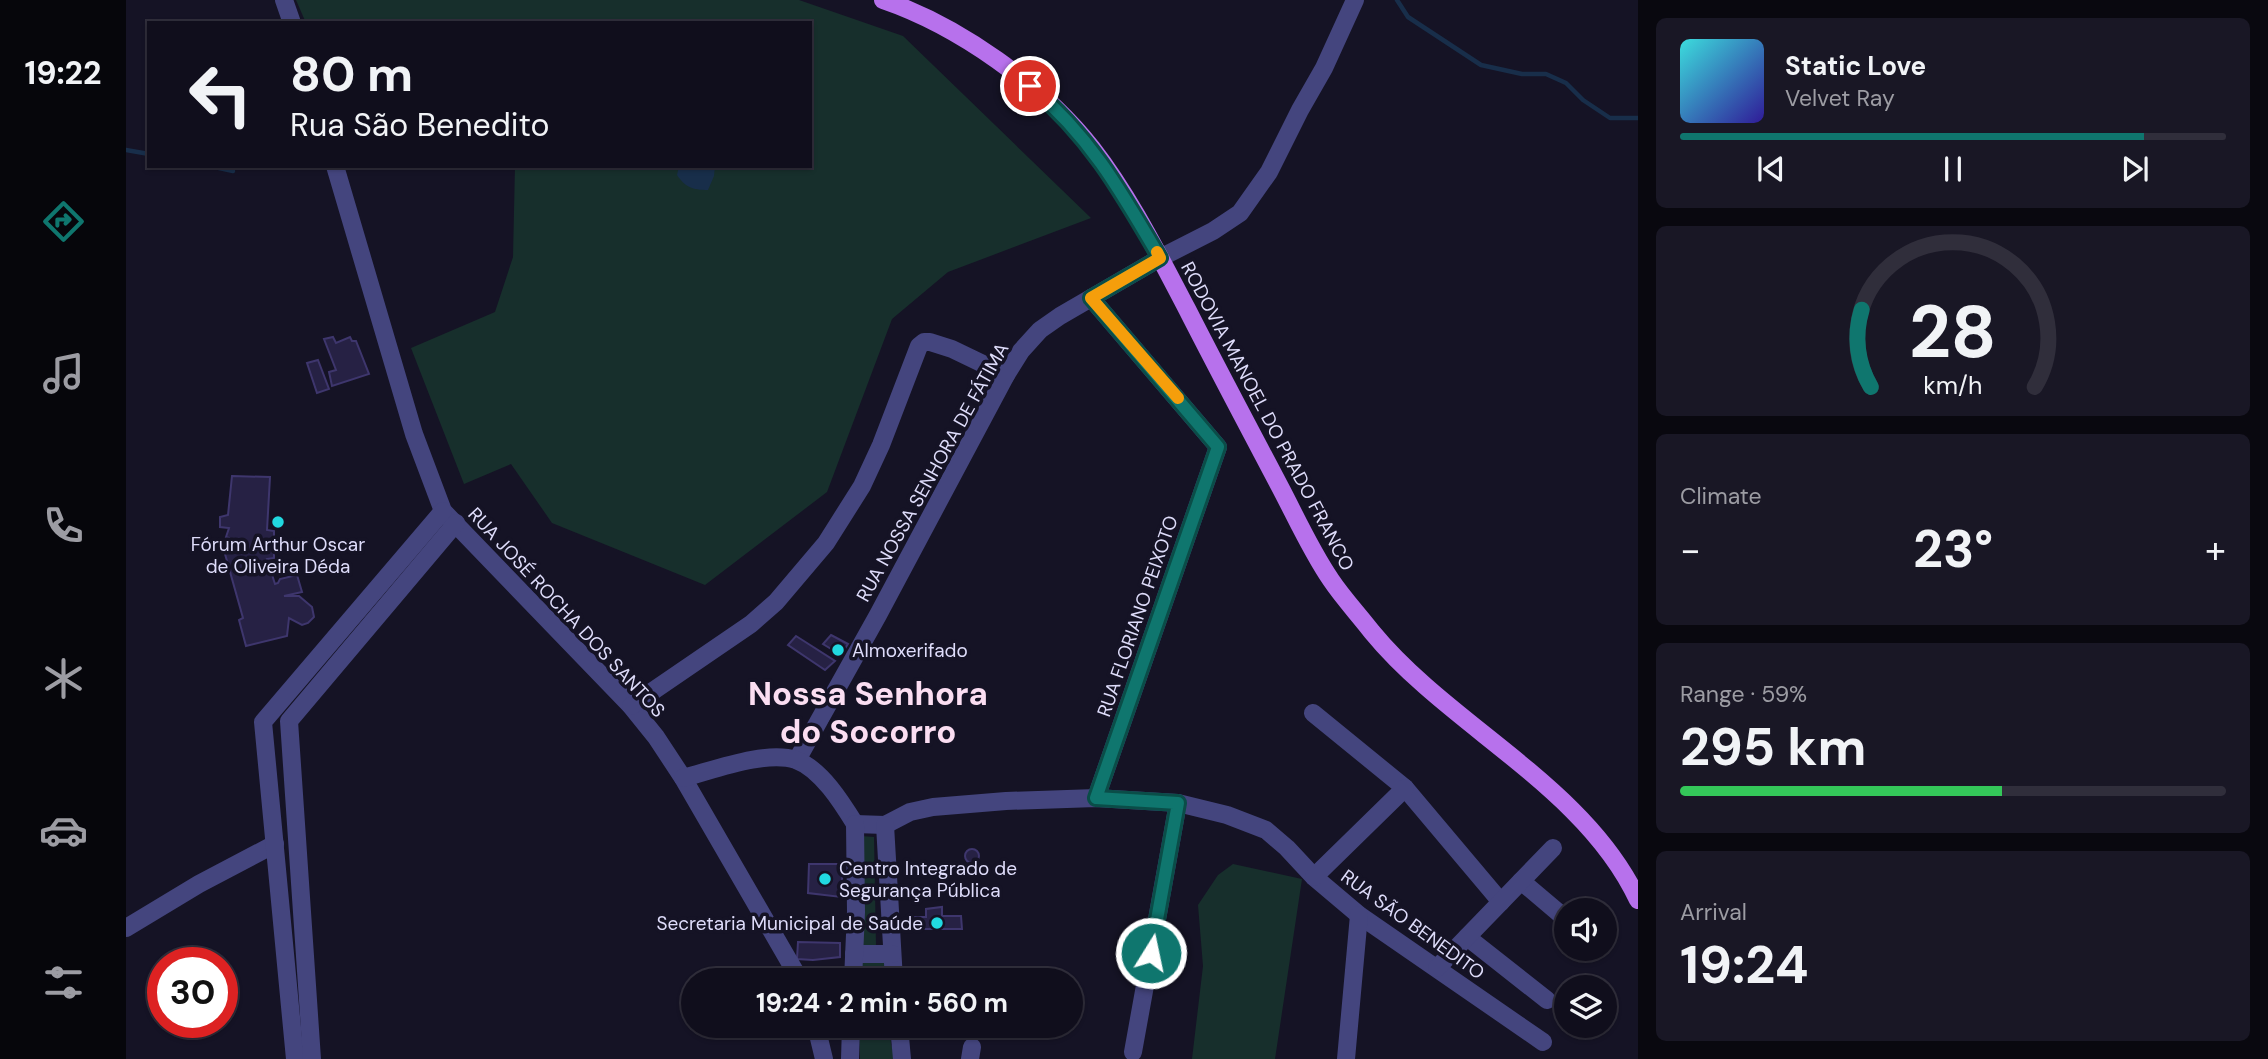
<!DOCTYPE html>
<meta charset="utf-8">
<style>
body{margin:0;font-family:"DM Sans",sans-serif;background:#191725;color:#f1f3f6;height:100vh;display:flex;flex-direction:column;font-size:26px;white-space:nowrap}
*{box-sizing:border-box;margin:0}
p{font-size:23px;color:#9c9ca3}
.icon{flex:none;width:38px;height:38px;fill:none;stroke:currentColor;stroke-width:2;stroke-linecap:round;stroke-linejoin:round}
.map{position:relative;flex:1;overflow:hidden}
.sheet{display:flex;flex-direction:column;gap:18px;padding:18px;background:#09080f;width:630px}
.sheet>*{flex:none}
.hud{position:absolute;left:21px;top:21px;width:665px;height:147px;border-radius:0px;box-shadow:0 2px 5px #0004,0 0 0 2px #302e3b;background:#100e1c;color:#f1f3f6;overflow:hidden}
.buttons{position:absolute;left:1428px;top:898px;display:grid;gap:14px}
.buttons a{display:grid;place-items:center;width:63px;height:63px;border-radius:50%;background:#100e1c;box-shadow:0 2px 5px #0004,0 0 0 2px #302e3b;font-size:35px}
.speed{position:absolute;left:21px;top:947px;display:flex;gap:14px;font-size:35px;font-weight:700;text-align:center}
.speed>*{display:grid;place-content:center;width:91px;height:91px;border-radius:50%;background:#100e1c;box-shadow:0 2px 5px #0004,0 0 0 2px #302e3b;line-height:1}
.speed .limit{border:10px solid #d22;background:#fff;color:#111}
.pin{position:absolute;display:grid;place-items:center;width:60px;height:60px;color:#fff;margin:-30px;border:4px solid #fff;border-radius:50%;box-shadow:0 2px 7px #0007}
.me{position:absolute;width:77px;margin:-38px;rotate:10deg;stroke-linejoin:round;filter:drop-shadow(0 0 5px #0008)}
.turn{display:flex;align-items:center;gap:24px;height:147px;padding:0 28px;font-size:32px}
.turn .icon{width:91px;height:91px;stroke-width:2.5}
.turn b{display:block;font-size:49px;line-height:60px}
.big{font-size:52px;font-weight:700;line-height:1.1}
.sheet .tile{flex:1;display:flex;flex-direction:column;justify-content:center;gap:10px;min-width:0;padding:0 24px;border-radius:10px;background:#191725}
.sheet .dial{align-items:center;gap:0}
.dial svg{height:182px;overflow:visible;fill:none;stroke:#302e3b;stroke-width:7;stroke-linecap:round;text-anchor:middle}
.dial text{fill:#f1f3f6;stroke:none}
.song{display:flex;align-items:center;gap:21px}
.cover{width:84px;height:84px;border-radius:10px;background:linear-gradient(135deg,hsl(180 70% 55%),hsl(250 70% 35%))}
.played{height:7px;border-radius:4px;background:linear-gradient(90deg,#0f766e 85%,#302e3b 85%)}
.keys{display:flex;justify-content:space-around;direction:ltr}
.heat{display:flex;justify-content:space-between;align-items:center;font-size:38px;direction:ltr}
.charge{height:10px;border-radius:5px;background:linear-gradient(90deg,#34c759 59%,#302e3b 0)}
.trip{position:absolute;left:555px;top:968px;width:402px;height:70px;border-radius:35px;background:#100e1c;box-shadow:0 2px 5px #0004,0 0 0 2px #302e3b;font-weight:700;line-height:70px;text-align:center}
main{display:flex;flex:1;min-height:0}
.menu{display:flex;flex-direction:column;width:126px;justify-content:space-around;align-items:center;background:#06060b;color:#9c9ca3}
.menu .icon{width:49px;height:49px}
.menu .on{color:#0f766e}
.menu b{font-size:32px;color:#f1f3f6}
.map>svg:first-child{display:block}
.green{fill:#172f2c}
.water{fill:#182e4a}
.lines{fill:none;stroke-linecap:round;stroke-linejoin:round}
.stream{stroke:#182e4a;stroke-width:4.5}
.building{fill:#262144;stroke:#3e366d;stroke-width:2}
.minor{stroke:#44457e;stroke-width:18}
.major{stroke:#b771ec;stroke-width:18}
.route-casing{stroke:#0a4d48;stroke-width:18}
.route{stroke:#0f766e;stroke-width:12}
.slow{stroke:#f59e0b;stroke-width:12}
.poi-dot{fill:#21d9e1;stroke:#151325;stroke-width:2.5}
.labels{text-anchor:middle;stroke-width:7;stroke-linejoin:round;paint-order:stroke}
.street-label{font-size:19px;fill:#dedcfa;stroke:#151325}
.poi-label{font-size:19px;fill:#dedcfa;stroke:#151325;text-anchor:start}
.town-label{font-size:33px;font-weight:bold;fill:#fbdef2;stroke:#151325}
</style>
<main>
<nav class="menu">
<b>19:22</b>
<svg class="icon on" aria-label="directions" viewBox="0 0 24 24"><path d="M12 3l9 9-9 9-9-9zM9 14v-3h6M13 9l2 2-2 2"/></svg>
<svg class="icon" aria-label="music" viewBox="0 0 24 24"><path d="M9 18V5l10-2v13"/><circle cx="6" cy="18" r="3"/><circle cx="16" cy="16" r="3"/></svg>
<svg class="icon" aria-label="phone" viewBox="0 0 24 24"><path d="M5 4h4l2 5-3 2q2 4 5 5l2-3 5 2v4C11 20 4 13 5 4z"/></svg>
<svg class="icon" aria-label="climate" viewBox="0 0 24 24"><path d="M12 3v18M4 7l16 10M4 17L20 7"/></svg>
<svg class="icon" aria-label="car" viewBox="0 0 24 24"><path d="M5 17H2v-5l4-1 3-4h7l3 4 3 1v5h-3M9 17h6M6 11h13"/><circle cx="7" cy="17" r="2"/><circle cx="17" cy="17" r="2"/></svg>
<svg class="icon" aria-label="filters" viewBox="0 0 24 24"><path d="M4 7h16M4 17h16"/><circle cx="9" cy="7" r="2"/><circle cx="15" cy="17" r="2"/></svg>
</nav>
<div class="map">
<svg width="1512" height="1059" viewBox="0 0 1512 1059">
<rect width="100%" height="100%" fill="#151325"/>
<g class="green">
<polygon points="170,0 673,0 777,36 965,218 822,272 766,319 701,492 579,585 426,523 385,464 338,484 285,348 369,312 387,257 389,166 684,166 684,23 180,23"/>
<polygon points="735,836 748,837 750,946 736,947"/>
<polygon points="1107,864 1176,879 1149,1059 1066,1059 1077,966 1072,905 1092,875"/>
<polygon points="761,959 762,980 733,980 732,960"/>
<polygon points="733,1026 764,1026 765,1044 769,1059 734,1059"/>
</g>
<path class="water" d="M553 166H589L588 176 582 190C566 190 559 187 551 175Z"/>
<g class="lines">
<g class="stream">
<polyline points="1271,0 1282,17 1355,65 1396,74 1420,74 1440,83 1457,100 1484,118 1512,118"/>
<polyline points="0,150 23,154"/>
<polyline points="84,166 107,171"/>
</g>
</g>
<g class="building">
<polygon points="207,337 210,343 224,337 226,341 230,341 243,374 206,386 203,372 210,370 198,339"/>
<polygon points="192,360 203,389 191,393 181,363"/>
<polygon points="106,476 144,477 141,530 148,531 148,558 141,559 149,584 152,583 154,579 171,575 176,592 158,596 173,596 186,607 188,617 182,623 176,625 163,618 161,636 120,646 113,620 117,618 99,554 103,538 100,537 103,528 94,527 94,517 102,515"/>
<polygon points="705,635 722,644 715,655 697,644"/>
<polygon points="670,636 709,661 699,670 662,645"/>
<circle cx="846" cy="856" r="7"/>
<polygon points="683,864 717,864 715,897 682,893"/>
<polygon points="816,907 816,916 835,916 836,929 788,929 785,917 800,917 800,909"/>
<polygon points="672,942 714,943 714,957 687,960 671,959"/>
</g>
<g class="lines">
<g class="minor">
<polyline points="158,0 166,23"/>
<polyline points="209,166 288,434 317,511 505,706 530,737 557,778 674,980"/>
<polyline points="965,298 1092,447 970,798"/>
<polyline points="505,706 625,624 650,602 700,543 736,486 755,445 793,346 798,342 804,342 826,349 880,375"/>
<polyline points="1187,713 1279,788 1375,902"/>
<polyline points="671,760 752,615 880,375 895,351 914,330 934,316 1034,258 1087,231 1114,213 1143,172 1174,110 1198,68 1229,0"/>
<path d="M557 778C588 770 640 750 670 760 695 769 716 803 729 824"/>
<polyline points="729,824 759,825 784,812 807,807 880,801 970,798 1052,803 1101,815 1140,830 1161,848 1188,877 1233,915 1417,1042"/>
<polyline points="759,825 768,980"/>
<polyline points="1188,877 1279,788"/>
<polyline points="1395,881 1440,919"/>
<polyline points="0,928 73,884 149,844"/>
<polyline points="1341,937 1421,1000"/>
<polyline points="728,954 766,954"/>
<polyline points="1311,968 1427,848"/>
<polyline points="727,980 730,912 729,824"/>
<polyline points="690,1026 698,1059"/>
<polyline points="773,1026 776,1059"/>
<polyline points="1007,1052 1052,803"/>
<polyline points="169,1059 137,722 317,511"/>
<polyline points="186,1059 163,721 330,523"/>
<polyline points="724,1059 725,1026"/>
<polyline points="844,1059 846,1047"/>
<polyline points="1220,1059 1233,915"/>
</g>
<path class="major" d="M757 0C833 26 916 85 966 148 1004 197 1032 254 1061 309 1091 368 1122 426 1153 485 1170 517 1185 551 1205 580 1217 598 1233 615 1246 632 1324 727 1459 786 1512 900"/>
</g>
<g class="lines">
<g class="route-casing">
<path id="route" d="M904 86C964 136 995 191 1034 258L965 298 1092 447 970 798 1052 803 1025 953"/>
</g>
<use href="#route" class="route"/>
<polyline class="slow" points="1031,252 1034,258 965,298 1052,398"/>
</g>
<g class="poi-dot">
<circle cx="152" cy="522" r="7"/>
<circle cx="712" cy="650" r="7"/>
<circle cx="699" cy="879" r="7"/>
<circle cx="811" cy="923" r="7"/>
</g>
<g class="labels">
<g class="street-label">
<text transform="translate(1142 416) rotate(62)" y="7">RODOVIA MANOEL DO PRADO FRANCO</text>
<text transform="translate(806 472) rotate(-61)" y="7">RUA NOSSA SENHORA DE FÁTIMA</text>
<text transform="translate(441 612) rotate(47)" y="7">RUA JOSÉ ROCHA DOS SANTOS</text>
<text transform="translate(1011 616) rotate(-71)" y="7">RUA FLORIANO PEIXOTO</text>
<text transform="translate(1287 924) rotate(36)" y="7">RUA SÃO BENEDITO</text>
</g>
<g class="poi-label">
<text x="152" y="551" text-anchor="middle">Fórum Arthur Oscar<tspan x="152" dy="22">de Oliveira Déda</tspan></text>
<text x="726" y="657">Almoxerifado</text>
<text x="713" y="875">Centro Integrado de<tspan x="713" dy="22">Segurança Pública</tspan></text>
<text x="797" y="930" text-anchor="end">Secretaria Municipal de Saúde</text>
</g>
<g class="town-label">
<text x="742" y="705">Nossa Senhora<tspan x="742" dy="38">do Socorro</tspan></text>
</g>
</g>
</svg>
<div class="buttons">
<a><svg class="icon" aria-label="sound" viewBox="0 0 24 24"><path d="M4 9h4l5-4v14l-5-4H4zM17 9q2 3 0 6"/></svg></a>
<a><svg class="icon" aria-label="layers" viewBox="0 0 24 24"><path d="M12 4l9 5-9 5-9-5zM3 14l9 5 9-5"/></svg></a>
</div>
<div class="speed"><div class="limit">30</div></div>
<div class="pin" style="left:904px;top:86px;background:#d93025"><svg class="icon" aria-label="arrive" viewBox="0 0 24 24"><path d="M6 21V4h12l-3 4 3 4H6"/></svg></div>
<svg class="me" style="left:1025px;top:953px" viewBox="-20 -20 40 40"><circle r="17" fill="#0f766e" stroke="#fff" stroke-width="3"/><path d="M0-11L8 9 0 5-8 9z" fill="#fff"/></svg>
<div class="trip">19:24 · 2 min · 560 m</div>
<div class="hud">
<div class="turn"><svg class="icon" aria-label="left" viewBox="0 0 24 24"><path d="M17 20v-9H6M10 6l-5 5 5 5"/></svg><div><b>80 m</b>Rua São Benedito</div></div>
</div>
</div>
<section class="sheet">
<div class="tile">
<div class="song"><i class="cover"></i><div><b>Static Love</b><p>Velvet Ray</p></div></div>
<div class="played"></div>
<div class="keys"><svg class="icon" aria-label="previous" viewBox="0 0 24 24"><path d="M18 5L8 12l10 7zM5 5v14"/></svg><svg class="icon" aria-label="pause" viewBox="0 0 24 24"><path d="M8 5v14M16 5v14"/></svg><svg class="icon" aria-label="next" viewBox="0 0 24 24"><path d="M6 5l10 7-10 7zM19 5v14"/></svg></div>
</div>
<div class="tile dial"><svg viewBox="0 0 100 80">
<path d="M14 69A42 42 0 1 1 86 69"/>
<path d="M14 69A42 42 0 0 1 10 35" stroke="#0f766e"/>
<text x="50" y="56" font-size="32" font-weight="700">28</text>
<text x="50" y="72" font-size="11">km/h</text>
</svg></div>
<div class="tile"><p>Climate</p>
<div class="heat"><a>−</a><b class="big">23°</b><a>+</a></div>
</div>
<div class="tile"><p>Range · 59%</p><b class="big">295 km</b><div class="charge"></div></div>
<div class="tile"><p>Arrival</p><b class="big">19:24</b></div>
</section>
</main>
